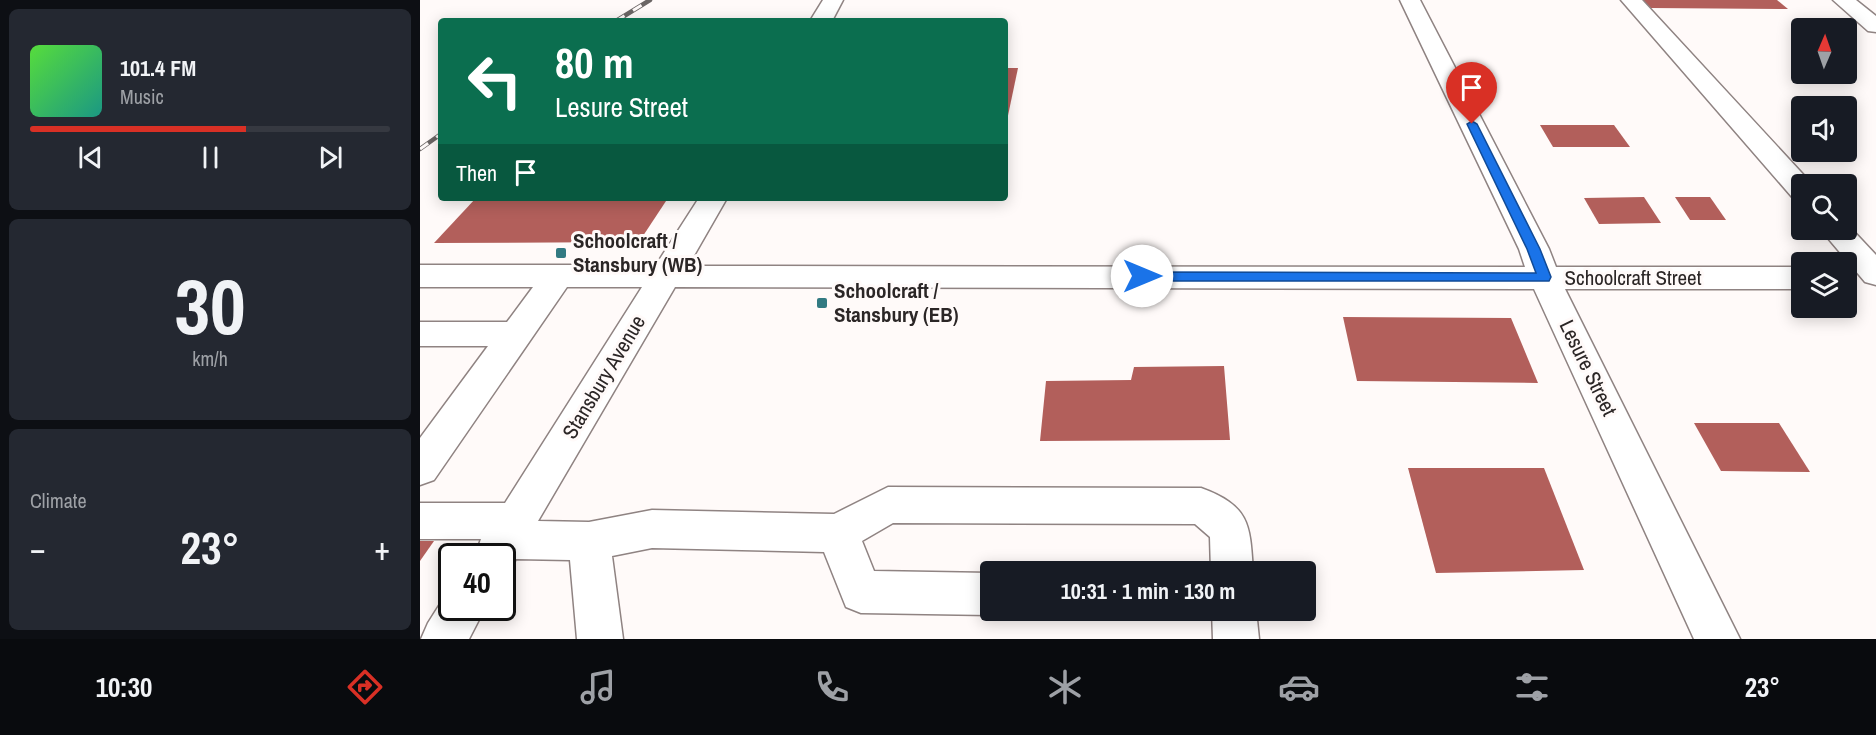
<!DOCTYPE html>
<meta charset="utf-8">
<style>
body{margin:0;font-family:"Archivo Narrow",sans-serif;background:#242831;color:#f1f3f6;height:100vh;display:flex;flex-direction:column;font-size:22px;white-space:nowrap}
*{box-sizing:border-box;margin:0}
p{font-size:20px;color:#9ea1a6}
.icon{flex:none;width:33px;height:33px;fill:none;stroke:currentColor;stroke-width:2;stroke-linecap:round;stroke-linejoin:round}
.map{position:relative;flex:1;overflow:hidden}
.drawer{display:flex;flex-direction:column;gap:9px;padding:9px;background:#0d0f14;width:420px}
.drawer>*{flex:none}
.top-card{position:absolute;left:18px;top:18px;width:570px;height:183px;border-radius:6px;box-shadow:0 3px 15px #0003;background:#0b6e4f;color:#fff;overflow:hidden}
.needle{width:39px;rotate:2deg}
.tools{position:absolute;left:1371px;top:18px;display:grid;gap:12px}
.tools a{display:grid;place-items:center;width:66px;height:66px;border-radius:6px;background:#171b24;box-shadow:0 3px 15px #0003;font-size:30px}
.speed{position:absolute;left:18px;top:543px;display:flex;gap:12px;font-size:30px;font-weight:700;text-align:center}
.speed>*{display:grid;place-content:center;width:78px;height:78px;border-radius:50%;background:#171b24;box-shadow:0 3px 15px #0003;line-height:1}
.speed .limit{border:3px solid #111;border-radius:9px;background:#fff;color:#111}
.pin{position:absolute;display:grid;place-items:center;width:51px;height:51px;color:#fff;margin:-62px -26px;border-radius:50% 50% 50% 0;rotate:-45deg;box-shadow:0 0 6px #0007}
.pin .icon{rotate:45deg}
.me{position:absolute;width:66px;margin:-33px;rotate:90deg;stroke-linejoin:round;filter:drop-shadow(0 0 4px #0008)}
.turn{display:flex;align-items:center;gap:21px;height:126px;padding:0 18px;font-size:27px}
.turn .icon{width:78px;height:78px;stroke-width:2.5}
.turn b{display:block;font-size:42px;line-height:51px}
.then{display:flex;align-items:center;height:57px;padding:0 18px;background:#0003;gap:12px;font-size:22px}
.big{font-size:45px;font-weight:700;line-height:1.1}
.drawer .tile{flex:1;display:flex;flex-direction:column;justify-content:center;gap:9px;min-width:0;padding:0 21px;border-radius:9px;background:#242831}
.drawer .dial{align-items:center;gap:0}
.dial b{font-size:78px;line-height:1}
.song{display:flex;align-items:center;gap:18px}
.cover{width:72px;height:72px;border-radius:9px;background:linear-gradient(135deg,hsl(110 70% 55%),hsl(170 70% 35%))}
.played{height:6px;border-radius:3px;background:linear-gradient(90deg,#d93025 60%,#363941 60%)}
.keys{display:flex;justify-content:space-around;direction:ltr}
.heat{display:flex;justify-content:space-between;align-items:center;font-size:33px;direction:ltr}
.trip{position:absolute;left:560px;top:561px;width:336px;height:60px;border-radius:6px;background:#171b24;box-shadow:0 3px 15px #0003;font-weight:700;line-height:60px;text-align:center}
.tabs{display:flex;height:96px;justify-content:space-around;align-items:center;background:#090b0e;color:#9ea1a6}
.tabs .icon{width:42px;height:42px}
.tabs .on{color:#d93025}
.tabs b{font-size:27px;color:#f1f3f6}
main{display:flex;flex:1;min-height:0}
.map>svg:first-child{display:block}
.building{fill:#b25f5b}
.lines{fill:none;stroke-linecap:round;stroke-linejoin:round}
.minor-casing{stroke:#8f8382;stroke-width:3}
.minor{fill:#fff;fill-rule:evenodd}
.rail-casing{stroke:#6a6564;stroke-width:4.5}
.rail{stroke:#fffaf9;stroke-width:3;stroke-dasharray:10;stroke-linecap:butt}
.route{fill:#1a73e8;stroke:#114b97;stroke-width:1.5}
.poi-dot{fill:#327a82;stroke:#fffaf9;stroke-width:2}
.labels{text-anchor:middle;stroke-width:6;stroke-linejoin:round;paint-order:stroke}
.poi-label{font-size:21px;font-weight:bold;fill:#2b2626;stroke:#fffaf9;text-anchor:start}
.street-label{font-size:21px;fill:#2b2626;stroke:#fffaf9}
</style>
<main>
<section class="drawer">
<div class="tile">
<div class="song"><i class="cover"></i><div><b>101.4 FM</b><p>Music</p></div></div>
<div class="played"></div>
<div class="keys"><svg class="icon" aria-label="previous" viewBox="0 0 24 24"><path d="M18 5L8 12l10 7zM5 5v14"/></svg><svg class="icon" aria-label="pause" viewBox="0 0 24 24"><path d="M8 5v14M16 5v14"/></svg><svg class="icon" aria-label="next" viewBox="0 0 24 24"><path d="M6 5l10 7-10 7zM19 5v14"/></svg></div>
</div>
<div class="tile dial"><b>30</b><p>km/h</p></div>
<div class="tile"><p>Climate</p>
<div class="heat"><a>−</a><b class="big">23°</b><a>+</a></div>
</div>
</section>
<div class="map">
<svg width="1456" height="639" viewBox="0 0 1456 639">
<rect width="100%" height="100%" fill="#fffaf9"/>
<g class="building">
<polygon points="1223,0 1357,0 1368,9 1230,8"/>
<polygon points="585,68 598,68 586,125 585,125"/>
<polygon points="1120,125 1194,125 1210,147 1133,147"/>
<polygon points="1224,197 1241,223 1179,224 1164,198"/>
<polygon points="1255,197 1290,197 1306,220 1270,220"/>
<polygon points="56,198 248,198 219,242 14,243"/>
<polygon points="923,317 1091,318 1118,383 937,381"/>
<polygon points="804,366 810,440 620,441 626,381 711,380 714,367"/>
<polygon points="1274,423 1359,423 1390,472 1301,471"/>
<polygon points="988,468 1124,468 1164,570 1016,573"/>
<polygon points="0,541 14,541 0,561"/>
</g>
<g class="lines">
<g class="minor-casing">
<g id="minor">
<polygon points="403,0 423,0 412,21 390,21"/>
<path d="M980 0H1000L1129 249 1136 267H1382V289H1145L1320 639H1274L1114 289 255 287 118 521 169 522 232 510 414 514 468 487 781 488C830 506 830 524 833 572H791L790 537 775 524 473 523 442 541 454 571 570 573V610H582L570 615 441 613 426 607 404 552 232 548 192 556 203 639H157L150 560 96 559 90 569 82 572V556H55L61 539H0V503H85L222 287H147L14 480 0 485V438L68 346H0V322H87L113 287H0V265H236L279 198H307L268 266 1105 267 1099 249Z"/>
<polygon points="1201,0 1222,0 1392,184 1382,184 1382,200 1372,197"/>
<polygon points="1413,0 1436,0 1456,16 1456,32 1448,31"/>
<polygon points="1426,223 1456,255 1456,285 1445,282 1401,230 1426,230"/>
<polygon points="32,591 32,608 65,608 49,639 1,639 8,623 27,593"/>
<polygon points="792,610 836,610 839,639 793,639"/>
</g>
</g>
<use href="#minor" class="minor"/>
<g class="rail-casing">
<g id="rail">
<polyline points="196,21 230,0"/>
<polyline points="0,149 21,134"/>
</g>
</g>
<use href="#rail" class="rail"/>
</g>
<polygon class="route" points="1052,121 1057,124 1120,249 1131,277 1129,281 722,281 716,276 722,272 1116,273 1107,249 1047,124"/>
<g class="poi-dot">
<rect x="135" y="247" width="12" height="12" rx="3"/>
<rect x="396" y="297" width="12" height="12" rx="3"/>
</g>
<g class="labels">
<g class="poi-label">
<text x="153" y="248">Schoolcraft /<tspan x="153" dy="24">Stansbury (WB)</tspan></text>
<text x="414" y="298">Schoolcraft /<tspan x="414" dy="24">Stansbury (EB)</tspan></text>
</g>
<g class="street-label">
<text x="1213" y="285">Schoolcraft Street</text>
<text transform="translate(1168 368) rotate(64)" y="7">Lesure Street</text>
<text transform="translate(184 377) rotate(-59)" y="7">Stansbury Avenue</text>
</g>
</g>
</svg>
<div class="tools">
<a><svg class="needle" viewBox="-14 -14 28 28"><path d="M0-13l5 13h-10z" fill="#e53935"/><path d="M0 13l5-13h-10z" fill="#9ea1a6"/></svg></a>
<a><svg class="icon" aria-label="sound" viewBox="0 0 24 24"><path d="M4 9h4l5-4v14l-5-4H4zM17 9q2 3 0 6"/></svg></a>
<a><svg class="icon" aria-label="search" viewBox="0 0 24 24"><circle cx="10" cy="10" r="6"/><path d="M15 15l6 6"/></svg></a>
<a><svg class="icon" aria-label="layers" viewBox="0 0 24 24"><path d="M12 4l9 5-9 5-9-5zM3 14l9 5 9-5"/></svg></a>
</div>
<div class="speed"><div class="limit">40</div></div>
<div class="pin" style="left:1052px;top:124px;background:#d93025"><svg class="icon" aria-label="arrive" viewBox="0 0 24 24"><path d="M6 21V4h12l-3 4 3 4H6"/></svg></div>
<svg class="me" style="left:722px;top:276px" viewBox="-20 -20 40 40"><circle r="19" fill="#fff"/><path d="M0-13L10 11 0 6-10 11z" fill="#1a73e8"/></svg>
<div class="trip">10:31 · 1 min · 130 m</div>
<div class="top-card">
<div class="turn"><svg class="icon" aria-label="left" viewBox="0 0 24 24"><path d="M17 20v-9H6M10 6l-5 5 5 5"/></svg><div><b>80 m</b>Lesure Street</div></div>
<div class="then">Then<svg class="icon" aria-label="arrive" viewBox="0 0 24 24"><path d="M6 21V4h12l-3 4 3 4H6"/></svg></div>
</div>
</div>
</main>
<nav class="tabs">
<b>10:30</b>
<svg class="icon on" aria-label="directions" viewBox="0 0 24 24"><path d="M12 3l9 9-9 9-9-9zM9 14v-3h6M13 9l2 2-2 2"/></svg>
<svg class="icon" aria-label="music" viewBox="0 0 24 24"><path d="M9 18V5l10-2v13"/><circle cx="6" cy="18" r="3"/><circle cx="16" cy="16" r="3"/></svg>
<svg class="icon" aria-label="phone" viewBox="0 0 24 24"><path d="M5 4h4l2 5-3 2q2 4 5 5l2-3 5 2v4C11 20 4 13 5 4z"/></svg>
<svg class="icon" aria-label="climate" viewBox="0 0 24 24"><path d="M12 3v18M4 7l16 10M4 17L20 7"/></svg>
<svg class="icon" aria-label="car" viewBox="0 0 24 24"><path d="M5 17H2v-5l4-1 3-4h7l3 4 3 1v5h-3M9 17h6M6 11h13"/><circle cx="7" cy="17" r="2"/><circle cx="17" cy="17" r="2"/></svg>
<svg class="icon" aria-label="filters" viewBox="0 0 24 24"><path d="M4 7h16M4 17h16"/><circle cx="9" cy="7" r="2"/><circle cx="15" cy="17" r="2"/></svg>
<b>23°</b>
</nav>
